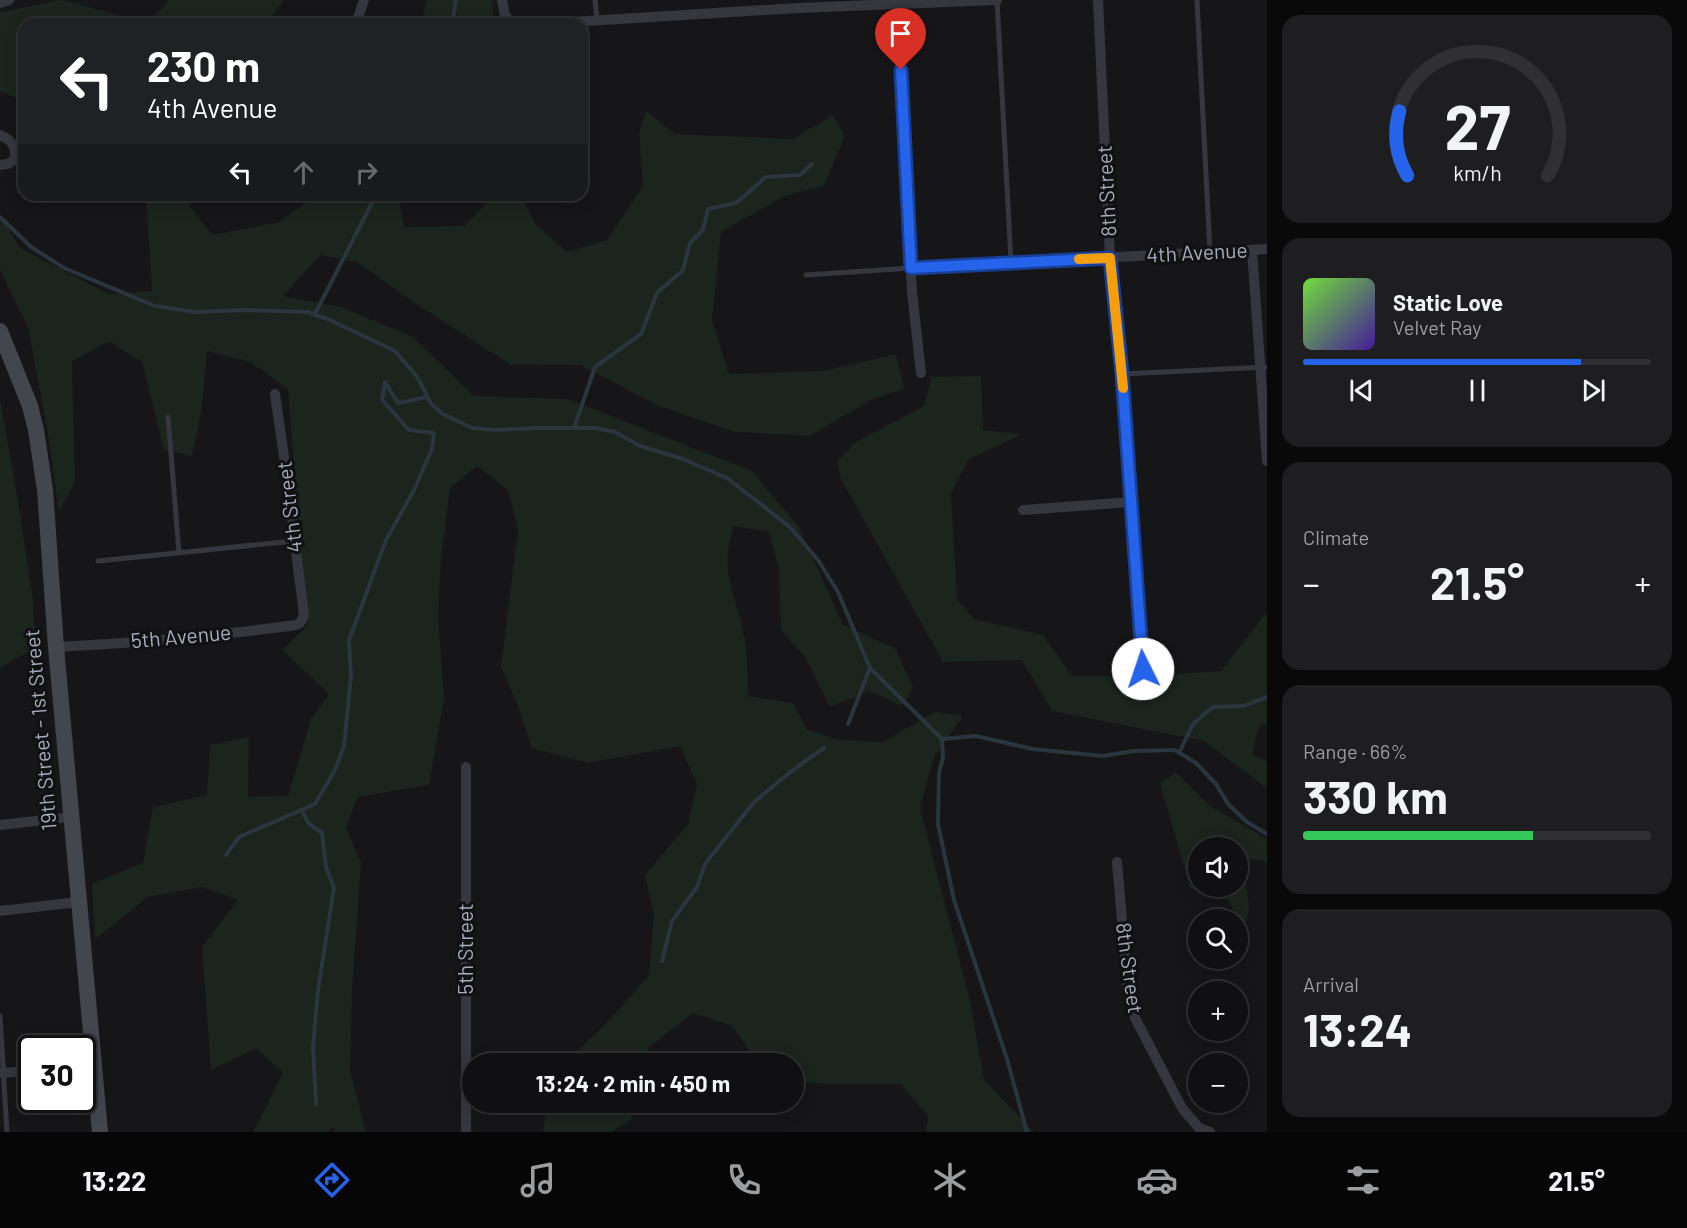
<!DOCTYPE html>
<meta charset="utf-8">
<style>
body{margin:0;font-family:Barlow,sans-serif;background:#1e1e20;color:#f1f3f6;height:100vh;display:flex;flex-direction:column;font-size:22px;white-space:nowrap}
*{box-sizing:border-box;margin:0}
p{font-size:20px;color:#9c9d9f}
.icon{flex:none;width:33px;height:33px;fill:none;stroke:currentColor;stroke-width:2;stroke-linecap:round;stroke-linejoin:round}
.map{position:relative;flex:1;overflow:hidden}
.side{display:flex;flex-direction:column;gap:15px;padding:15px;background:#09090a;width:420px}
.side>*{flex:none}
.guide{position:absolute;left:18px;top:18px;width:570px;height:183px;border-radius:18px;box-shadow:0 3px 15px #0003,0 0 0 2px #303032;background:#202124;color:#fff;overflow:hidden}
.buttons{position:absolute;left:1188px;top:837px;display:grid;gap:12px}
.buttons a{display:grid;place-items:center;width:60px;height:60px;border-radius:50%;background:#101012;box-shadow:0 3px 15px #0003,0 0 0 2px #303032;font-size:30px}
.speed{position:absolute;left:18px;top:1035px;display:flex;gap:12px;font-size:30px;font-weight:700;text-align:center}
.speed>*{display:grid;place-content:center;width:78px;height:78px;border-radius:50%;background:#101012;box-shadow:0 3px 15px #0003,0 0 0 2px #303032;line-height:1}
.speed .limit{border:3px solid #111;border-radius:9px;background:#fff;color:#111}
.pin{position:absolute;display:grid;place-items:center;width:51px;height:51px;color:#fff;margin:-62px -26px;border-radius:50% 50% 50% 0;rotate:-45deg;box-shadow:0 0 6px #0007}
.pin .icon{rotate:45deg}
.me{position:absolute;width:66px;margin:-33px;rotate:356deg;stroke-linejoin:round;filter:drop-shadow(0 0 4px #0008)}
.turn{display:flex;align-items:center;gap:21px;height:126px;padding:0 30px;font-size:27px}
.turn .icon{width:78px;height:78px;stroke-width:2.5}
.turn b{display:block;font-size:42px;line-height:51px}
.lanes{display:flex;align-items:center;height:57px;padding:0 30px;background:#0003;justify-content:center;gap:30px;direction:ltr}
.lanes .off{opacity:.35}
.big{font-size:45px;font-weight:700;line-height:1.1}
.side .tile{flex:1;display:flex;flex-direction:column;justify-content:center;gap:9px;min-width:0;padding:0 21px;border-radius:18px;background:#1e1e20}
.side .dial{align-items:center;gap:0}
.dial svg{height:156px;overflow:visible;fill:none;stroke:#303032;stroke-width:7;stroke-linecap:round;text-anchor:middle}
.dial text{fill:#f1f3f6;stroke:none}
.song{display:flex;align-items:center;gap:18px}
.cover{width:72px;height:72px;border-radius:9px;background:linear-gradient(135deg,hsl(100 70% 55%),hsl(260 70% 35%))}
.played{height:6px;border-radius:3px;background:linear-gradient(90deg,#2563eb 80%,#303032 80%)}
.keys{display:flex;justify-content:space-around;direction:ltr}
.heat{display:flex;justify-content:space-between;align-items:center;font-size:33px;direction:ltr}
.charge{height:9px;border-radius:4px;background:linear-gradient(90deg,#34c759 66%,#303032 0)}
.trip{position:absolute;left:462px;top:1053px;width:342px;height:60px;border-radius:30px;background:#101012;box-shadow:0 3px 15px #0003,0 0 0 2px #303032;font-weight:700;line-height:60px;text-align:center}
.tabs{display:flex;height:96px;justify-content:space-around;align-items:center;background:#060607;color:#9c9d9f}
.tabs .icon{width:42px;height:42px}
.tabs .current{color:#2563eb}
.tabs b{font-size:27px;color:#f1f3f6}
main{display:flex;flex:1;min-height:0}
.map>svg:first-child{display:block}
.green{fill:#1b241d;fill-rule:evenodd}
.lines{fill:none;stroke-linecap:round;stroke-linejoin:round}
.stream{stroke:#2a353e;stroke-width:4}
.lane{stroke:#36373e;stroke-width:5}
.street{stroke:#36373e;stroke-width:10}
.secondary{stroke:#44464e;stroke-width:16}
.route-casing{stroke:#184099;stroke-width:15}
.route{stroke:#2563eb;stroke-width:10}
.slow{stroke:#f59e0b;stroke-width:10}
.labels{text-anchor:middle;stroke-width:6;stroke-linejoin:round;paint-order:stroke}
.street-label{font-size:21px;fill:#a6acba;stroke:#111113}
</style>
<main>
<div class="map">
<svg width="1267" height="1132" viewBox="0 0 1267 1132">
<rect width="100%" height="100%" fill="#161618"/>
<g class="green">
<polygon points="62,0 148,23 169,0 284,0 266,24 24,24 24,101 0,91 0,12"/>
<polygon points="427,0 492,0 494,24 421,24"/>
<path d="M646 111 675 134 793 139 833 115 845 136 824 185 782 197 721 232 712 321 729 374 823 371 896 354 904 389 872 399 810 436 735 432 659 406 580 365 510 364 416 304 357 262 320 255 283 296 341 307 413 337 474 396 568 399 752 471 799 527 843 625 895 648 913 687 902 706 870 691 830 707 806 658 781 630 779 569 769 532 734 526C718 572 737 596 745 640 748 658 747 678 748 696L793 703 807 730 840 740 883 742 935 712 963 716 934 757 920 808 970 1001 984 1080 1034 1132H926L928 1116 901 1084H826L794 1081V1064L757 1063 733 1026 693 1013 649 1047 644 1063H564L605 1025 649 975 654 916 645 875 688 824 697 784 680 746 588 763 532 748 517 704 501 667 518 530 508 490 477 466 450 488 441 558 438 617 444 699 429 785 358 797 346 828 361 863 352 990 350 1070 366 1132H335L333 1127 327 1132H253L283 1073 256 1048 211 1070 202 947 238 900 202 887 148 897 95 939 92 884 143 863 153 807 207 795 210 745 249 737 248 797 288 796 311 719 329 694 282 650 307 626 288 389 251 362 207 351 201 413 192 456 164 450 142 362 109 341 72 361 75 482 59 511 48 434 28 327 0 270V214L20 248 109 294 152 291 146 195H184L185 200 212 235 279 222 317 195H398L404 227 464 226 494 195H521L535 224 567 252 607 240 643 186 639 133Z"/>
<polygon points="981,376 983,430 1022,434 969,459 951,493 957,599 974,619 1043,635 1072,676 1149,676 1221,671 1262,618 1267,614 1267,724 1259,725 1252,755 1267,761 1267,788 1204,741 1052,711 1022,660 943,662 841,479 837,462 855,442 924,406 932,377"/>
<polygon points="0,398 19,507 33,600 35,648 0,668"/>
<path d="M1176 772 1210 806 1267 839V863L1265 861 1243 858 1249 908 1244 930 1228 900 1190 888 1160 783ZM1198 848H1238V886H1198Z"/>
<polygon points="547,1103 547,1102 635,1103 631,1120 611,1132 543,1132"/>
</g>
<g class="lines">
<g class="stream">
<polyline points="452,24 456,0"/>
<polyline points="0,217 31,247 64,268 155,306 195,312 245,310 308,312 330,320 395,351 418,378 431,404 443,414 472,428 496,430 536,428 595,428 615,432 640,446 683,459 727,478 790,527 818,560 838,592 870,668 942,739 943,758 939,772 938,824 954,900 1007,1059 1027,1132"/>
<polyline points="315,314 376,195"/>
<polyline points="574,428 595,367 641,334 657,293 683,270 690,243 703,230 708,209 736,203 766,177 800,175 812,164"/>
<polyline points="848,724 870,668"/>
<polyline points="942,739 976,736 1033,749 1103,756 1133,751 1175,750 1196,763 1216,784 1228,804 1247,822 1267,834"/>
<polyline points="1179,753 1193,724 1213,707 1243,706 1267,697"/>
<polyline points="302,810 308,823 322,833 326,867 334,888 318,990 313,1047 316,1104"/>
<polyline points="226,855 239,837 315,804 335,770 344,746 351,676 349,640 386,540 414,490 432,449 434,433 409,430 382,400 385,382 398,403 427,397"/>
<polyline points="662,961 672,921 697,887 705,864 753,803 789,773 824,748"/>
</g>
<g class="lane">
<polyline points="595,0 597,20"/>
<polyline points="997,0 1011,262"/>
<polyline points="1197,0 1210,252"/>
<polyline points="806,275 911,268"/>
<polyline points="1122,374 1267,367"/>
<polyline points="168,417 179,553"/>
<polyline points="98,561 294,541"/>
<polyline points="0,1016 7,1132"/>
</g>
<g class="street">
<polyline points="502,0 505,16 514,24"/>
<polyline points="897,0 912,292 921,373"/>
<polyline points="1098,0 1110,258 1122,374 1143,669"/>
<polyline points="0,3 9,0"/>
<polyline points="356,24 364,0"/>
<polyline points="538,24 798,8 997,0"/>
<path d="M0 135C12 140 16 146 15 159L8 164 0 165"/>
<polyline points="1252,250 1267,461"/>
<polyline points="911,268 1267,249"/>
<polyline points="1023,510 1131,502"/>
<path d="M56 647C136 643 216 636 296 625L300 623 304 615 286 471 275 394"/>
<polyline points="0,825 71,817"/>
<polyline points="1117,862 1128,990 1135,1018 1182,1108 1199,1128 1210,1132"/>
<polyline points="0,911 78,902"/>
<polyline points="0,1073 32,1071"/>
<polyline points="466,1132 466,767"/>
</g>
<polyline class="secondary" points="0,331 30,406 36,430 45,490 56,647 100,1132"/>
</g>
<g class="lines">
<g class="route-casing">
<polyline id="route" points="901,70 911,268 1110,258 1122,374 1143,669"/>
</g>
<use href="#route" class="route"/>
<polyline class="slow" points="1079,259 1110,258 1123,388"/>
</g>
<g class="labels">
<g class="street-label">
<text transform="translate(1107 191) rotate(-93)" y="7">8th Street</text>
<text transform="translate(1197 253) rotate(-3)" y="7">4th Avenue</text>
<text transform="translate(290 507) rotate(-97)" y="7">4th Street</text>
<text transform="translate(181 637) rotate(-5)" y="7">5th Avenue</text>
<text transform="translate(41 730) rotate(-95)" y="7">19th Street - 1st Street</text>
<text transform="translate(466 949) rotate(-90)" y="7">5th Street</text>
<text transform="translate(1129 968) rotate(82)" y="7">8th Street</text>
</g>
</g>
</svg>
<div class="buttons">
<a><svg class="icon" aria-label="sound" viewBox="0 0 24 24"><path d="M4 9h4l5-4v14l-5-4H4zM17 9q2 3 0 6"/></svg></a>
<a><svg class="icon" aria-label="search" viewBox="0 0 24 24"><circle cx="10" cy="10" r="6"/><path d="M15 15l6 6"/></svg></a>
<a>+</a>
<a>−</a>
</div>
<div class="speed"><div class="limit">30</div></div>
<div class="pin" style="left:901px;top:70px;background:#d93025"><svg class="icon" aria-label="arrive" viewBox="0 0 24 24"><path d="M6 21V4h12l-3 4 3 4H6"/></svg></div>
<svg class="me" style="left:1143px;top:669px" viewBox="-20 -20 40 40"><circle r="19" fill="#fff"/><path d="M0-13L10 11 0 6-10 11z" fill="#2563eb"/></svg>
<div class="trip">13:24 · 2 min · 450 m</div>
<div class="guide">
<div class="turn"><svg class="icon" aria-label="left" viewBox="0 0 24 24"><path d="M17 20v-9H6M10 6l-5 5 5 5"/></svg><div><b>230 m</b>4th Avenue</div></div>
<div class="lanes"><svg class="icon" aria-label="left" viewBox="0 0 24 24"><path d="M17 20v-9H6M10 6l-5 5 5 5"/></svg><svg class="icon off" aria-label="ahead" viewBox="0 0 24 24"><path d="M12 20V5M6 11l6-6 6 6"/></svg><svg class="icon off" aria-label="right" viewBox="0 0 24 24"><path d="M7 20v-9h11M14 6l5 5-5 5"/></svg></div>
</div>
</div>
<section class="side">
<div class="tile dial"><svg viewBox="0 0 100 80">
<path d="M14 69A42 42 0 1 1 86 69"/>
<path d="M14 69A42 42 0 0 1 10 36" stroke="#2563eb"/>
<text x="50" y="56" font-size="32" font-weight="700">27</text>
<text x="50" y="72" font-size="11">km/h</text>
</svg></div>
<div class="tile">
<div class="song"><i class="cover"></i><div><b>Static Love</b><p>Velvet Ray</p></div></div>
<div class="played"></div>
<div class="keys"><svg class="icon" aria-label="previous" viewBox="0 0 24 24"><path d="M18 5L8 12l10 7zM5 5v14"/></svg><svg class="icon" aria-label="pause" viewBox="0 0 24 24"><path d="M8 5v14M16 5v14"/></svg><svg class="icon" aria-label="next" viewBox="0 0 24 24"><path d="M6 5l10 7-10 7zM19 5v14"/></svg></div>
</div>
<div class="tile"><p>Climate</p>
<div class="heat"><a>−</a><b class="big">21.5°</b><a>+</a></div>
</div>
<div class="tile"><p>Range · 66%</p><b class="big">330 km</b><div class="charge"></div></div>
<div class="tile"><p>Arrival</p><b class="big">13:24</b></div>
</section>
</main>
<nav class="tabs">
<b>13:22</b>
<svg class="icon current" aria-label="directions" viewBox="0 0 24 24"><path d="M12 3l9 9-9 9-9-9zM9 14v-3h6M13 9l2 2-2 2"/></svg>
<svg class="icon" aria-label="music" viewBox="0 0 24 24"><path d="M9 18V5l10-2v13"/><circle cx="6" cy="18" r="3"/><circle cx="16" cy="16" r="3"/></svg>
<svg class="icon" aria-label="phone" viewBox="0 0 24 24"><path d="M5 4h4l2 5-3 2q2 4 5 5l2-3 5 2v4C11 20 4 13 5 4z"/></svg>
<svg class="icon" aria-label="climate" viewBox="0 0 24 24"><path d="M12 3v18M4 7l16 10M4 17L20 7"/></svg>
<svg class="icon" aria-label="car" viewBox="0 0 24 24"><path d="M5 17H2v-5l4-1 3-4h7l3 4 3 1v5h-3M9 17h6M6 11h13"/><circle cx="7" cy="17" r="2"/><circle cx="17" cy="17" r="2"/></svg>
<svg class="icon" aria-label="filters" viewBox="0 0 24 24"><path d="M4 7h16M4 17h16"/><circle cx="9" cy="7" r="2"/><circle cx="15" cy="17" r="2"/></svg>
<b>21.5°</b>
</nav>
